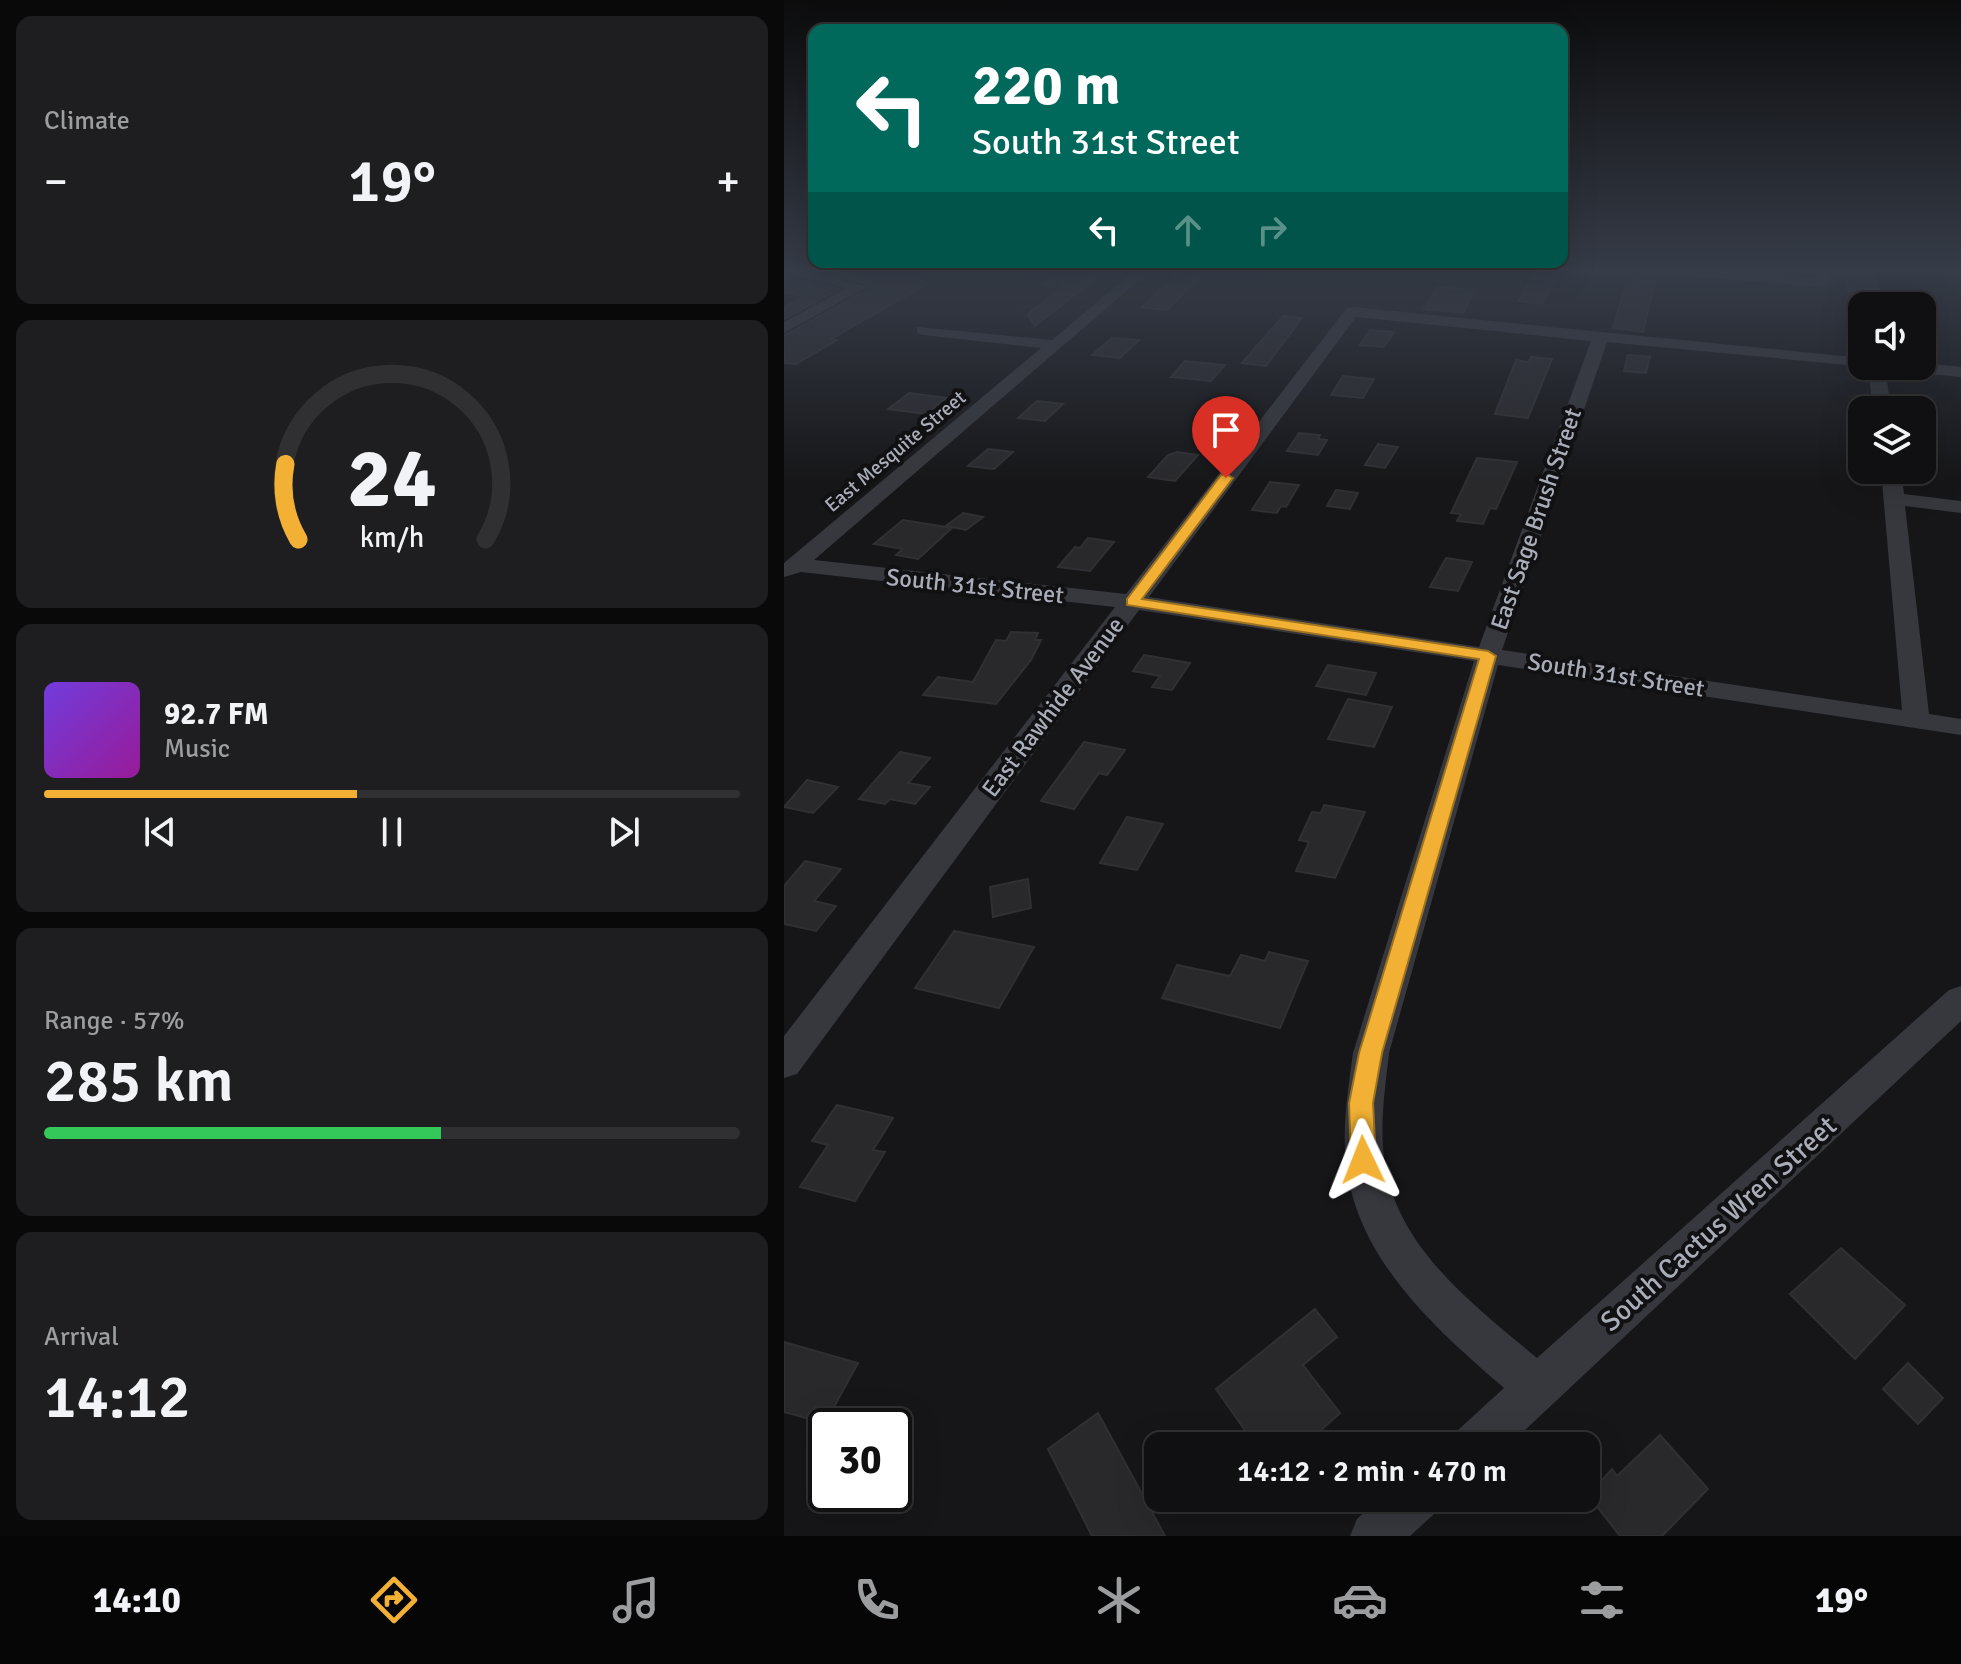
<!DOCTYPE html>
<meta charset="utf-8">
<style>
body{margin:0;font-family:Signika,sans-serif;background:#1e1e20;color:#f1f3f6;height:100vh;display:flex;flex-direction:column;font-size:30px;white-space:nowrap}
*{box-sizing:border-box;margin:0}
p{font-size:26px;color:#9c9d9f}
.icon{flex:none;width:44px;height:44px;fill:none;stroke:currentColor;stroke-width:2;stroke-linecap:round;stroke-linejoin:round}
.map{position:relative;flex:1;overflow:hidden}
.sheet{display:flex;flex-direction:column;gap:16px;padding:16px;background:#09090a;width:784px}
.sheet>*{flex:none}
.banner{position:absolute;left:24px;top:24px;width:760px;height:244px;border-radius:16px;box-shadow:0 8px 32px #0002,0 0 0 2px #303032;background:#00695c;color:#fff;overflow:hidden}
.tools{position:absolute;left:1064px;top:292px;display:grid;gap:16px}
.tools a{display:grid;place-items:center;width:88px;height:88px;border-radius:16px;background:#101012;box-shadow:0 8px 32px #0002,0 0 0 2px #303032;font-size:40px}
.speed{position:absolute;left:24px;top:1408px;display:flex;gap:16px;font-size:40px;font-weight:700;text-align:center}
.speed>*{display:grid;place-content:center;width:104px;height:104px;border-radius:50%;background:#101012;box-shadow:0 8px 32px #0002,0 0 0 2px #303032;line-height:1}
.speed .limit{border:4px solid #111;border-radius:12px;background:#fff;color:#111}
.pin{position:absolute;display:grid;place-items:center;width:68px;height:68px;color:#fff;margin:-82px -34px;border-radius:50% 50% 50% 0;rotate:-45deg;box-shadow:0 0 8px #0007}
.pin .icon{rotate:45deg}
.me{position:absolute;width:88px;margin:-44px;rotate:358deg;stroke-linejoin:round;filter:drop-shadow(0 0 6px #0008)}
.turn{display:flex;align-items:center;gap:28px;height:168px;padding:0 32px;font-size:36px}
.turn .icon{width:104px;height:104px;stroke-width:2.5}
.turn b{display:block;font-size:56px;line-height:68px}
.lanes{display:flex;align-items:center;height:76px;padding:0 32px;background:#0003;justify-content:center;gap:40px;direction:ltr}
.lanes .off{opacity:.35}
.big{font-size:60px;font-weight:600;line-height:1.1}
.sheet .tile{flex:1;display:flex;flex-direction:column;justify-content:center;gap:12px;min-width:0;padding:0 28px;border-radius:16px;background:#1e1e20}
.sheet .dial{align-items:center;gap:0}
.dial svg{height:208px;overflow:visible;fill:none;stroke:#303032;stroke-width:7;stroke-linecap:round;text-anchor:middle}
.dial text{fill:#f1f3f6;stroke:none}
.song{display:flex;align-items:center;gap:24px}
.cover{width:96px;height:96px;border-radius:12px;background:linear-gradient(135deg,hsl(260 70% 55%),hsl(300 70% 35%))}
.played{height:8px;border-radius:4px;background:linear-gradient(90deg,#f2b134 45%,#303032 45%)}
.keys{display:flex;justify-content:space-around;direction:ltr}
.heat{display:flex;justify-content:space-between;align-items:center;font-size:44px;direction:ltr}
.charge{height:12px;border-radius:6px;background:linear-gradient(90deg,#34c759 57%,#303032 0)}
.trip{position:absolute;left:360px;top:1432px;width:456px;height:80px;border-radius:16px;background:#101012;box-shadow:0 8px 32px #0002,0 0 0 2px #303032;font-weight:600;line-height:80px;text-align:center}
.tabs{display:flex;height:128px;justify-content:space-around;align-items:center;background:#060607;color:#9c9d9f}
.tabs .icon{width:56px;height:56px}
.tabs .selected{color:#f2b134}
.tabs b{font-size:36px;color:#f1f3f6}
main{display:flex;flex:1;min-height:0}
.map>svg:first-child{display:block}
.building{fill:#29292c;stroke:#303034;stroke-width:2}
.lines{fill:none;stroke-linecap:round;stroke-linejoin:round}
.minor{fill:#37383d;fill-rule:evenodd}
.route{fill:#f2b134;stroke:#9d7322;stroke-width:2}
.labels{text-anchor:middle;stroke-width:8;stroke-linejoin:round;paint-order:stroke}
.far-street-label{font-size:20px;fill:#a8adb8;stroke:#111113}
.street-label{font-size:24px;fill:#a8adb8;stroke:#111113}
.near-street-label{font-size:28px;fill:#a8adb8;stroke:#111113}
</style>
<main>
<section class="sheet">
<div class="tile"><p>Climate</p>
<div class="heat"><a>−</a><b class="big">19°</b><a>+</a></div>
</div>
<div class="tile dial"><svg viewBox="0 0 100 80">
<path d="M14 69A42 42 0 1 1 86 69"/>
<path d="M14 69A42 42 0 0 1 9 40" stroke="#f2b134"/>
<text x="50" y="56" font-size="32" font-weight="700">24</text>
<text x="50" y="72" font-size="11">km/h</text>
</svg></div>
<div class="tile">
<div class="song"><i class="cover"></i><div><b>92.7 FM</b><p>Music</p></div></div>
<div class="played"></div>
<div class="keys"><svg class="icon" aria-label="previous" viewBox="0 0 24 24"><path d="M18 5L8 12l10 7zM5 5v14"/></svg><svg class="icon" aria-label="pause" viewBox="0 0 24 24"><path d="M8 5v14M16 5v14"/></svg><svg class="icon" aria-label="next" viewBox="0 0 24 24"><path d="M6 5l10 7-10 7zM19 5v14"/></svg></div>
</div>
<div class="tile"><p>Range · 57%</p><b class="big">285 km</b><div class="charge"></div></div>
<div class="tile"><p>Arrival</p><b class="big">14:12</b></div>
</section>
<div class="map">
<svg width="1177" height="1536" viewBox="0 0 1177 1536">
<rect width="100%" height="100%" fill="#161618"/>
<g class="building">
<polygon points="30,269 128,269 143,284 47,339 53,340 12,364 0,363 0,336 86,288 84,284"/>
<polygon points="279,269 323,269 251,326 243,315 279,286 257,284"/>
<polygon points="400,269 424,269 383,310 358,307"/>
<polygon points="752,270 775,272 758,304 735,301"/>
<polygon points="1063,270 1091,273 1095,294 1064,291"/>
<polygon points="0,276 55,289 0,319 0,307 22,296 0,293"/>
<polygon points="844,278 871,281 859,332 829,328"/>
<polygon points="655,287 691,290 679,313 640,309"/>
<polygon points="499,316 518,318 482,366 458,363"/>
<polygon points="586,330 610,332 600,347 576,345"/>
<polygon points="328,338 355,340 336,358 308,355"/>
<polygon points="844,355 866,357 862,373 840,371"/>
<polygon points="747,357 768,359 744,418 711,414 732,360 745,362"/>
<polygon points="401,361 441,365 427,381 387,377"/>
<polygon points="559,376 590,379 579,398 547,395"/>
<polygon points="125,393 162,398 142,414 104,409"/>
<polygon points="253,401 279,404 261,421 234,418"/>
<polygon points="430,402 455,405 438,425 413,421"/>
<polygon points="515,433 536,435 534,439 543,440 534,455 503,451"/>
<polygon points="594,444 614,447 601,468 581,465"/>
<polygon points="204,449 229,452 210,469 184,466"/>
<polygon points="393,452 414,455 391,481 364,477 384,455"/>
<polygon points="693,458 733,462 712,509 706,508 699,524 673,521 677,514 667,513"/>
<polygon points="486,482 515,485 502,507 497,506 493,513 468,510"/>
<polygon points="552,490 574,493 566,509 543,506"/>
<polygon points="179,513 199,517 182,530 162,526"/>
<polygon points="119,520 168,528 134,559 112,555 119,549 90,544"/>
<polygon points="304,538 330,542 306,571 274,567 291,547 296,548"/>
<polygon points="662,558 688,562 674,591 646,587"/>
<polygon points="227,632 254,633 251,640 257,640 247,660 212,704 139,695 154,677 189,682 212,640 222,641"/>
<polygon points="360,655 406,663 388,690 368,687 376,676 349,671"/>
<polygon points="544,665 592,673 582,695 532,686"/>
<polygon points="564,699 608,707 590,747 544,739"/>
<polygon points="300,742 341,750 323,775 315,773 290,809 257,801"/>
<polygon points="116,752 146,758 124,783 146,787 131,804 106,799 101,804 75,799"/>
<polygon points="23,780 54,787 29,813 0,807"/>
<polygon points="540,805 581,812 551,878 512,871 525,842 515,840 528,812 537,813"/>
<polygon points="343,817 379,824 353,870 316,863"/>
<polygon points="21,861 57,869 30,901 52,906 32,931 0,924 0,886"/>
<polygon points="244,879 247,908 209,917 206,887"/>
<polygon points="170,931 250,947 215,1008 131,988"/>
<polygon points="485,952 524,961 496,1028 378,998 393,965 446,976 457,955 481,961"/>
<polygon points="53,1105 109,1118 89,1150 101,1152 71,1201 16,1187 44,1145 28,1141"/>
<polygon points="1057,1248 1121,1305 1071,1359 1006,1294"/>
<polygon points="531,1309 553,1337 519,1365 556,1413 519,1446 472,1446 432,1389"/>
<polygon points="0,1342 74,1363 41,1423 0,1412"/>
<polygon points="1124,1363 1159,1398 1134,1424 1099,1389"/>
<polygon points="314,1413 381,1536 308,1536 264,1449"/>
<polygon points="876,1435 924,1489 878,1536 836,1536 804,1495 828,1469 833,1476"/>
</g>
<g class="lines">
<g class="minor">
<polygon points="0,269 20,269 83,287 0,333 0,322 63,288 0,273"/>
<path d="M352 269H368L30 560 342 594 562 309 568 307 1078 358V366H1101L1107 410H1089L1084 367 823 342 718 650 1118 710 1097 470H1117L1120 494 1177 501V513L1121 506 1145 714 1177 719V735L714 665 605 1053C601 1090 595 1127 601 1164 614 1249 691 1306 753 1358L1165 990 1177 986V1021L724 1446H667L674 1430 720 1388C651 1328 573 1260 562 1163 558 1126 564 1090 569 1053L690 661 355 610 13 1074 0 1078V1036L331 607 17 572 0 577V563L257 348 139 335 133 333V327L268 340ZM572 317 807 341 695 647 365 597Z"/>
<polygon points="859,269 918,269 1032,278 1032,269 1046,269 1046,283 1039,287 866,273"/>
<polygon points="1126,269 1177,269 1177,276 1133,273"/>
<polygon points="1138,363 1177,367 1177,377 1112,371 1103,366"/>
<polygon points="596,1498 656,1498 649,1515 626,1536 566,1536 573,1519"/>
</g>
</g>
<linearGradient id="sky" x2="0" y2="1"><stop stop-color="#0c0c0d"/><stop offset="0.56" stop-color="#363c48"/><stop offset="1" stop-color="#363c48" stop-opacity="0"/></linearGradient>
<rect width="1177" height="484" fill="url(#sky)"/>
<polygon class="route" points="442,474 449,478 358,599 704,651 712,656 598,1053 589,1103 592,1160 588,1168 579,1171 571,1168 567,1160 565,1103 575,1053 695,659 343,605 343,599 437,475"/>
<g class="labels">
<g class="far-street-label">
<text transform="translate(111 451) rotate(-40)" y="7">East Mesquite Street</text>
</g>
<g class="street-label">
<text transform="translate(752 519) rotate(-71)" y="8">East Sage Brush Street</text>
<text transform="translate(191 586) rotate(6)" y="8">South 31st Street</text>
<text transform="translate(832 675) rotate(9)" y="8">South 31st Street</text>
<text transform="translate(269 707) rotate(-53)" y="8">East Rawhide Avenue</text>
</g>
<g class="near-street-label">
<text transform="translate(934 1223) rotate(-42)" y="10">South Cactus Wren Street</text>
</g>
</g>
</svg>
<div class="tools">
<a><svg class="icon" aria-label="sound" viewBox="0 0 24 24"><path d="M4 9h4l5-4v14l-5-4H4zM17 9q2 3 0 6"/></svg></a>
<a><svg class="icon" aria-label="layers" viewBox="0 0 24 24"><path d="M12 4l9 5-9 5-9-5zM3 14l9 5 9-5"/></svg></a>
</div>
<div class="speed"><div class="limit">30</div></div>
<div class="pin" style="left:442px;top:478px;background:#d93025"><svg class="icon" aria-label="arrive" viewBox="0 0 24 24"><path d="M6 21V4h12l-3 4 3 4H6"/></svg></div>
<svg class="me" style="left:579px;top:1160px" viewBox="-20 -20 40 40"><path d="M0-17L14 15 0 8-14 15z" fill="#f2b134" stroke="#fff" stroke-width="4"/></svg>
<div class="trip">14:12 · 2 min · 470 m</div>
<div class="banner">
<div class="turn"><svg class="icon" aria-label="left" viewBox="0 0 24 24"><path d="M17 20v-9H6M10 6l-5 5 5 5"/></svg><div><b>220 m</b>South 31st Street</div></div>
<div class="lanes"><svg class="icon" aria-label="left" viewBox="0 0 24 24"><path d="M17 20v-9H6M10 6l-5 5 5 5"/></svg><svg class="icon off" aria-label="ahead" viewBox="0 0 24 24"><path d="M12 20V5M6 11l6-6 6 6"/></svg><svg class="icon off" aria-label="right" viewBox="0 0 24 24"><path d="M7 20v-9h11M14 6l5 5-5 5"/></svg></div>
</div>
</div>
</main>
<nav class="tabs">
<b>14:10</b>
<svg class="icon selected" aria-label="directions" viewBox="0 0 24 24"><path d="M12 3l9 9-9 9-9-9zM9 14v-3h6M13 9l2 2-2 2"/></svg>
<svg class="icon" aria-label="music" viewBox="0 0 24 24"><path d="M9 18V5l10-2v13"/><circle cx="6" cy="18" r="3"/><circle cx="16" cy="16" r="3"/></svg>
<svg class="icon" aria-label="phone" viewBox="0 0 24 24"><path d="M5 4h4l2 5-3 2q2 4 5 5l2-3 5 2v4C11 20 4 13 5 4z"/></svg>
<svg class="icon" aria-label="climate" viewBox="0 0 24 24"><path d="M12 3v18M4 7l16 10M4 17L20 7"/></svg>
<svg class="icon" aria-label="car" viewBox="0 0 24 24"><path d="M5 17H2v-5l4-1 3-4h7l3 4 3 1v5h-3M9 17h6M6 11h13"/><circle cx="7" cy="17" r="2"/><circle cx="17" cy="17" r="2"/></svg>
<svg class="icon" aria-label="filters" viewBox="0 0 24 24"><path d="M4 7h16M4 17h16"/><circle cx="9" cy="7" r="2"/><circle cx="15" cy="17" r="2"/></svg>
<b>19°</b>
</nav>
